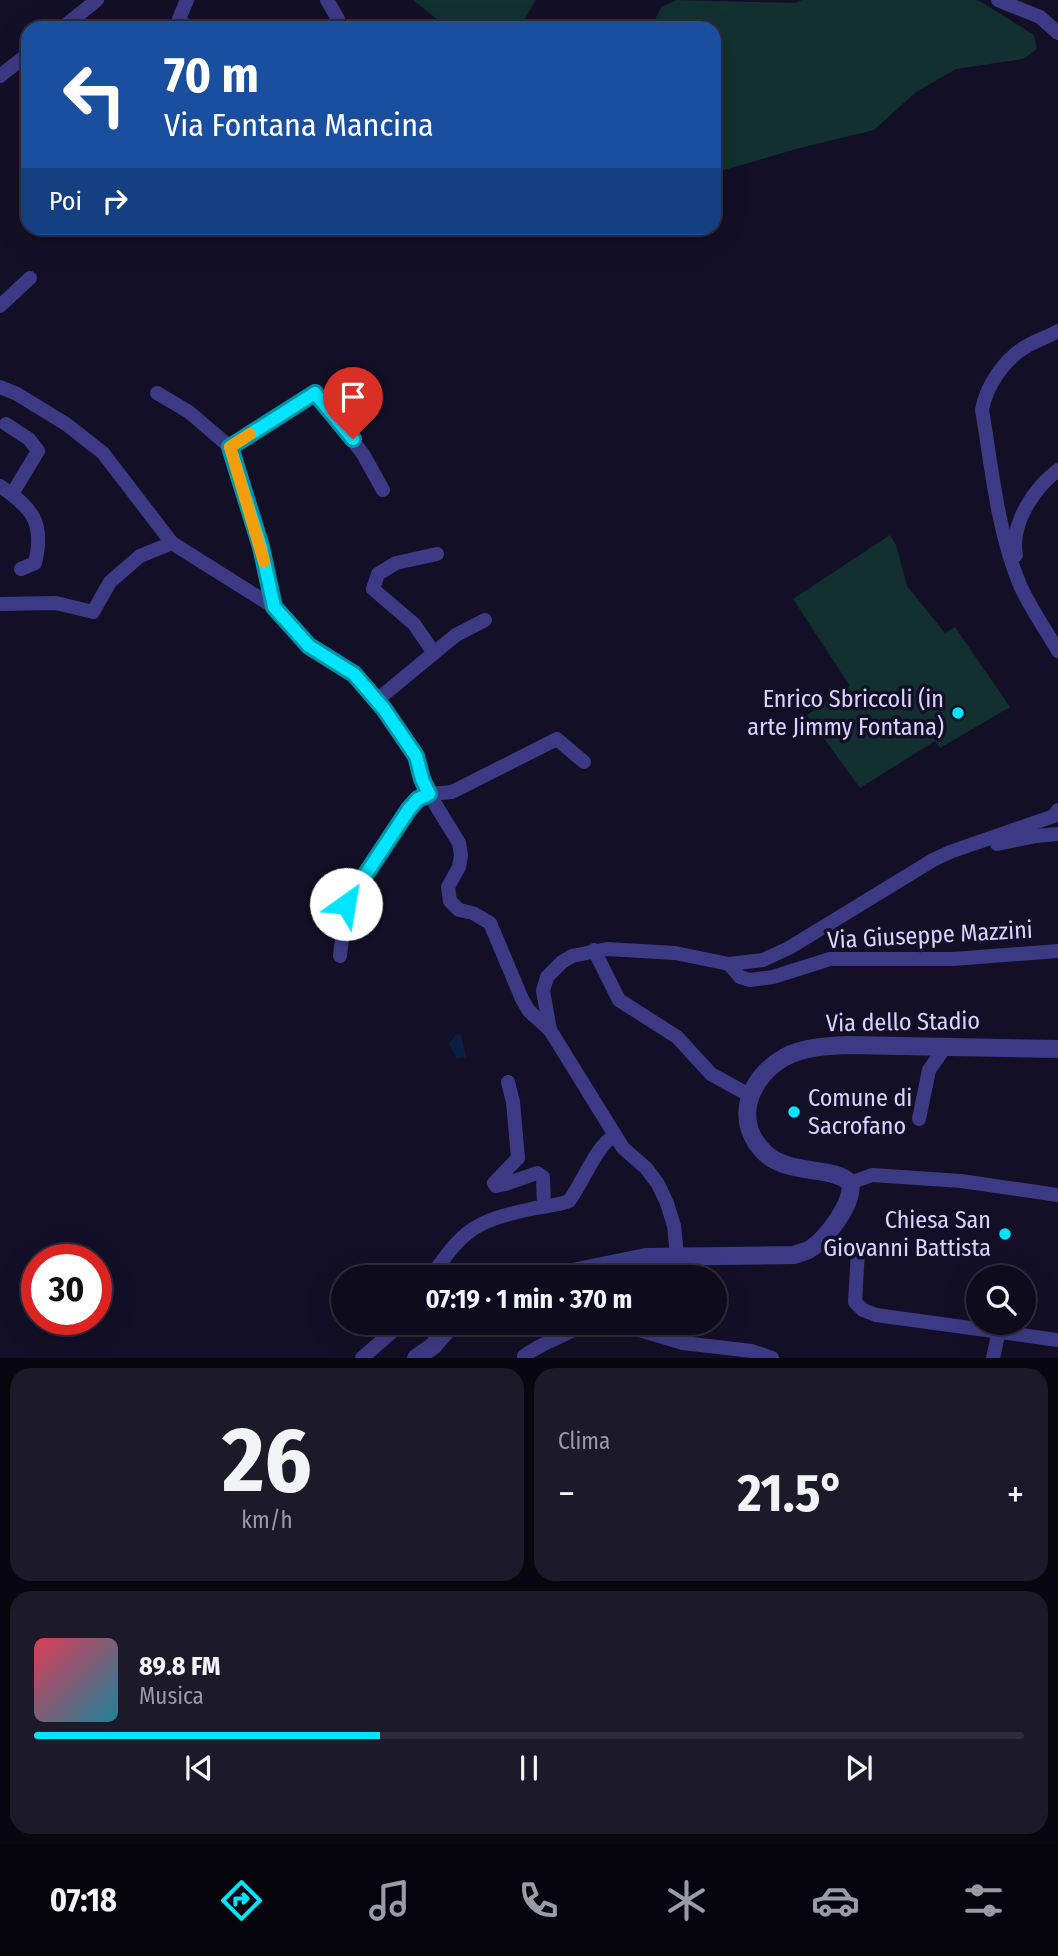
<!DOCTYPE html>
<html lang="it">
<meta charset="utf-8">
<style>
body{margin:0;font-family:"Fira Sans Condensed",sans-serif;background:#1c1929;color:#f1f3f6;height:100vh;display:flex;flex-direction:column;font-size:26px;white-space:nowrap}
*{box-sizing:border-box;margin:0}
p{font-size:23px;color:#9b9ba3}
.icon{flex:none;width:38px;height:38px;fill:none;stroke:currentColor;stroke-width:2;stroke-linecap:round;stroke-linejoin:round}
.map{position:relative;height:1358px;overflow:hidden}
.details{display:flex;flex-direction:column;gap:10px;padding:10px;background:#08060f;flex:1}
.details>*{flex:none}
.top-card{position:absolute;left:21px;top:21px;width:700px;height:214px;border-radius:21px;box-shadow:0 7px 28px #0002,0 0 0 2px #2e2b3b;background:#1a4fa0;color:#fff;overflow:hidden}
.fabs{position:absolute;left:966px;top:1265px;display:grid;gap:14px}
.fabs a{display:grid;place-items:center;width:70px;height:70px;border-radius:50%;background:#0e0b1c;box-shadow:0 7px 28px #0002,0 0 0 2px #2e2b3b;font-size:35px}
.speed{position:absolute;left:21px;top:1244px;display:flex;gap:14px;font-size:35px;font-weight:700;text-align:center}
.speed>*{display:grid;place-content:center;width:91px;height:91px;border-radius:50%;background:#0e0b1c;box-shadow:0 7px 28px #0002,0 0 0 2px #2e2b3b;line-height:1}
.speed .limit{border:10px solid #d22;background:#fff;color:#111}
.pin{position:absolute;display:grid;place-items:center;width:60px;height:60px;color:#fff;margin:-72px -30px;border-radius:50% 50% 50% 0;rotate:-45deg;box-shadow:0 0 7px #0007}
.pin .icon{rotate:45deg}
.me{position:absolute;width:77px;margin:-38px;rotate:32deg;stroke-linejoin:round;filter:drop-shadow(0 0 5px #0008)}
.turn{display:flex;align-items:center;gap:24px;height:147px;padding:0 28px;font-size:32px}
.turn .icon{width:91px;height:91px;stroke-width:2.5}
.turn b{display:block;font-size:49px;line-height:60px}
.then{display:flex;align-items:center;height:66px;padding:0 28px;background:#0003;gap:14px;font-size:26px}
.big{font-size:52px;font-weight:700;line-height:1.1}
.details .tile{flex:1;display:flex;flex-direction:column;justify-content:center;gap:10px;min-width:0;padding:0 24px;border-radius:21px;background:#1c1929}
.details .dial{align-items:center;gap:0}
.dial b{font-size:91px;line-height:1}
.song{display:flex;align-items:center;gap:21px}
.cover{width:84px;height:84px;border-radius:10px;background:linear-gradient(135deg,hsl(350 70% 55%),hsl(190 70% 35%))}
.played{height:7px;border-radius:4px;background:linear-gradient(90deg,#00e5ff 35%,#2e2b3b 35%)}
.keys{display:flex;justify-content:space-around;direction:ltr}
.heat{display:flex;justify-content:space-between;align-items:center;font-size:38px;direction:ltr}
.details .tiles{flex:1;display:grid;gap:10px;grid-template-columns:1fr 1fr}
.tile:last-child{grid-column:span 2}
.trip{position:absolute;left:331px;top:1265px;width:396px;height:70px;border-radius:35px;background:#0e0b1c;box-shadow:0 7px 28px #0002,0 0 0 2px #2e2b3b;font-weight:700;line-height:70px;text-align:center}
.tab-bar{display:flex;height:112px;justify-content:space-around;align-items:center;background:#06040b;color:#9b9ba3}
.tab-bar .icon{width:49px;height:49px}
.tab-bar .active{color:#00e5ff}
.tab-bar b{font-size:32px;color:#f1f3f6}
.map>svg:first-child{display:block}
.green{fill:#12302f}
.water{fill:#0a1f44}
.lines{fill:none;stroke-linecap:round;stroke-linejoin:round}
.minor{stroke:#3d3a85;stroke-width:14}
.tertiary{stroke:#3d3a85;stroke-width:18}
.route-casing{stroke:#0095a6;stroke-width:18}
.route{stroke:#00e5ff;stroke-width:12}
.slow{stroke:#f59e0b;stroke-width:12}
.poi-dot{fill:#00e5ff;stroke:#130f26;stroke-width:2.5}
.labels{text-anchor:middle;stroke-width:7;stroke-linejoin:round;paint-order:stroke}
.poi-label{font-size:24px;fill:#d9d4ff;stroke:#130f26;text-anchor:end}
.street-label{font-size:24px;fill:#d9d4ff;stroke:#130f26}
</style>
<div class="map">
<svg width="1058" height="1358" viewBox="0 0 1058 1358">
<rect width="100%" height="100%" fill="#130f26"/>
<g class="green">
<polygon points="413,0 536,0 521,25 522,28 444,28 443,24"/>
<polygon points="677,0 795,3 802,0 978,0 1034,35 1037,49 1023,59 956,69 916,92 874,130 800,148 714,173 714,28 651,28 661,7"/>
<polygon points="890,535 896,545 907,586 945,633 955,627 1010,707 940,748 935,741 860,788 807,715 850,686 793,599"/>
</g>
<polygon class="water" points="461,1034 466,1057 457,1059 449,1044 455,1035"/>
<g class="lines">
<g class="minor">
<polyline points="187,0 179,19 188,28"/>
<polyline points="327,0 338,19 338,28"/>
<polyline points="998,0 1040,17 1058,33"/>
<polyline points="62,28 97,0"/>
<polyline points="309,28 314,28"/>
<polyline points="0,76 28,54"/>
<polyline points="0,306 30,278"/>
<path d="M1058 331C1048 337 1037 340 1027 346 1005 358 986 386 982 410 992 468 997 530 1020 585 1030 608 1046 630 1058 651"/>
<polyline points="0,387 17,394 66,424 103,453 172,543 274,607 309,646 354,674 377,700 401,731 417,756 422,779 429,794 459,843 461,855 459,867 448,887 450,901 459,910 473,913 490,923 522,999 529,1011 550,1030"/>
<polyline points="157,393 189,412 230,447"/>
<polyline points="6,424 29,439 38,451 12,494"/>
<path d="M0 486C32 508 45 522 35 563L21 569"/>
<path d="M1016 555C1010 524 1034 488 1058 470"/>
<polyline points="0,604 56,603 93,612 110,582 140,556 172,543"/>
<polyline points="274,607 261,547 230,447 305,398 315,393 363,454 383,490"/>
<polyline points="434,653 456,635 485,620"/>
<polyline points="377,700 434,653 414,624 373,589 378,574 396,563 437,554"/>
<polyline points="997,844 1036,836 1058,834"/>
<polyline points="594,950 619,1000 677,1037 711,1074 749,1095"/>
<polyline points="340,956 346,904 376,857 418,799 429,794 452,792 557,739 584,762"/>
<polyline points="729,964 740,977 750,980 773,977 830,959 953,959 1058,951"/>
<polyline points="508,1082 513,1102 518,1158 494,1183 496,1186 506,1184 537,1173 543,1177 544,1206"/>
<polyline points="919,1119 929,1070 946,1046"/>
<polyline points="850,1183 872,1175 961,1181 1058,1195"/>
<polyline points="858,1250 855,1302 863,1310 876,1315 1058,1340"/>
<path d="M430 1278C463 1230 474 1221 531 1209 544 1206 556 1206 569 1201 584 1181 595 1147 615 1135"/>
<polyline points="663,1278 678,1265 674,1226 667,1203 658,1184 646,1168 623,1148 550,1030 543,991 547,977 562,962 572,956 607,949 675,953 729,964 763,960 789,948 933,860 950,852 1054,816 1058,810"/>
<polyline points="584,1324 619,1324 683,1343 752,1351 772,1358"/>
<path d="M524 1356C544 1341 566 1336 586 1323"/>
<polyline points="362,1358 402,1323"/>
<polyline points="993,1358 999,1331"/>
</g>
<g class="tertiary">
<path d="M543 1278 646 1257 794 1255C799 1253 805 1252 810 1249 826 1240 855 1201 850 1183 835 1166 789 1175 766 1154 732 1122 748 1078 785 1057 804 1047 826 1046 848 1045L1058 1049"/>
<polyline points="416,1358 433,1346 453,1323"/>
</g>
</g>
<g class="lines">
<g class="route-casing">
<polyline id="route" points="346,904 409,809 418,799 429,794 422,779 416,756 384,709 354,674 309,646 274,607 261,547 230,447 315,393 353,439"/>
</g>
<use href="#route" class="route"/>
<polyline class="slow" points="250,434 230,447 264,562"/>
</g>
<g class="poi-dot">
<circle cx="958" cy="713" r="7"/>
<circle cx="794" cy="1112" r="7"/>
<circle cx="1005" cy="1234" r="7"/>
</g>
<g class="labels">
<g class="poi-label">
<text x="944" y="707">Enrico Sbriccoli (in<tspan x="944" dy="28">arte Jimmy Fontana)</tspan></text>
<text x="808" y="1106" text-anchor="start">Comune di<tspan x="808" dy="28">Sacrofano</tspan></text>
<text x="991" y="1228">Chiesa San<tspan x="991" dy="28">Giovanni Battista</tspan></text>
</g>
<g class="street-label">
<text transform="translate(930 935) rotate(-3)" y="8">Via Giuseppe Mazzini</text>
<text transform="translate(903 1022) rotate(-1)" y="8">Via dello Stadio</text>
</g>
</g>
</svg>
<div class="fabs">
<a><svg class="icon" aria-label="search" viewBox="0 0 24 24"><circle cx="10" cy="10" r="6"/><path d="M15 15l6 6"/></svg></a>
</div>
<div class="speed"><div class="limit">30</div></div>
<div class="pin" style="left:353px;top:439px;background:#d93025"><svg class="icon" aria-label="arrive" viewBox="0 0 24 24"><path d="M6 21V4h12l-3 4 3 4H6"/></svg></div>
<svg class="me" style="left:346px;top:904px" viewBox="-20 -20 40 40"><circle r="19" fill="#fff"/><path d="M0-13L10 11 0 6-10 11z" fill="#00e5ff"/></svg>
<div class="trip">07:19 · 1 min · 370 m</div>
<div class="top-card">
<div class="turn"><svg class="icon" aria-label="left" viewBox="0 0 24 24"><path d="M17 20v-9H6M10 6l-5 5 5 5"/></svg><div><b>70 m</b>Via Fontana Mancina</div></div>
<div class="then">Poi<svg class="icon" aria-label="right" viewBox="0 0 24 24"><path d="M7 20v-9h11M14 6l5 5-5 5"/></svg></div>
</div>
</div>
<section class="details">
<div class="tiles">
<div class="tile dial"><b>26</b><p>km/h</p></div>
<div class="tile"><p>Clima</p>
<div class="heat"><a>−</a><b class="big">21.5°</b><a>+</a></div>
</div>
<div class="tile">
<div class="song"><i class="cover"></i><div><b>89.8 FM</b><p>Musica</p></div></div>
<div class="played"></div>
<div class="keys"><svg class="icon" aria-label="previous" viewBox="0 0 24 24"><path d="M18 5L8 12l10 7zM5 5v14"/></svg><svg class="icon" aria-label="pause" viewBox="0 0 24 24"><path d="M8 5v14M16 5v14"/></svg><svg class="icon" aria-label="next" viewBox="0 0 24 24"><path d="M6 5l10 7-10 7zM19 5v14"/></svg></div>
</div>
</div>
</section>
<nav class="tab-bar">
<b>07:18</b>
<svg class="icon active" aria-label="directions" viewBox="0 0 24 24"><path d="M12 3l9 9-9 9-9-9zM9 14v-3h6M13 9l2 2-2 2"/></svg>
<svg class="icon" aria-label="music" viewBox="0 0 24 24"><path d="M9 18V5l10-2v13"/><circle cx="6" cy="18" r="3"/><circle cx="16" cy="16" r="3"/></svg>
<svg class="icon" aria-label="phone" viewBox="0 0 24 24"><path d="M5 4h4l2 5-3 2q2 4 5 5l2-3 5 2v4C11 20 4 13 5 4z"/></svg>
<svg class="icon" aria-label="climate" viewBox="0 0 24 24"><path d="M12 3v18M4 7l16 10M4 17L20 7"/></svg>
<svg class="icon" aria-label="car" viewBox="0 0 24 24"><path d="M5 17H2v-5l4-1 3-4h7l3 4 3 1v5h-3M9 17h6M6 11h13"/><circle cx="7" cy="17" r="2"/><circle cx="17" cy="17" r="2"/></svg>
<svg class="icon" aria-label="filters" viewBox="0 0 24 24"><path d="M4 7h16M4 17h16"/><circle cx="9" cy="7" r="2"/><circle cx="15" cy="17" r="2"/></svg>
</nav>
